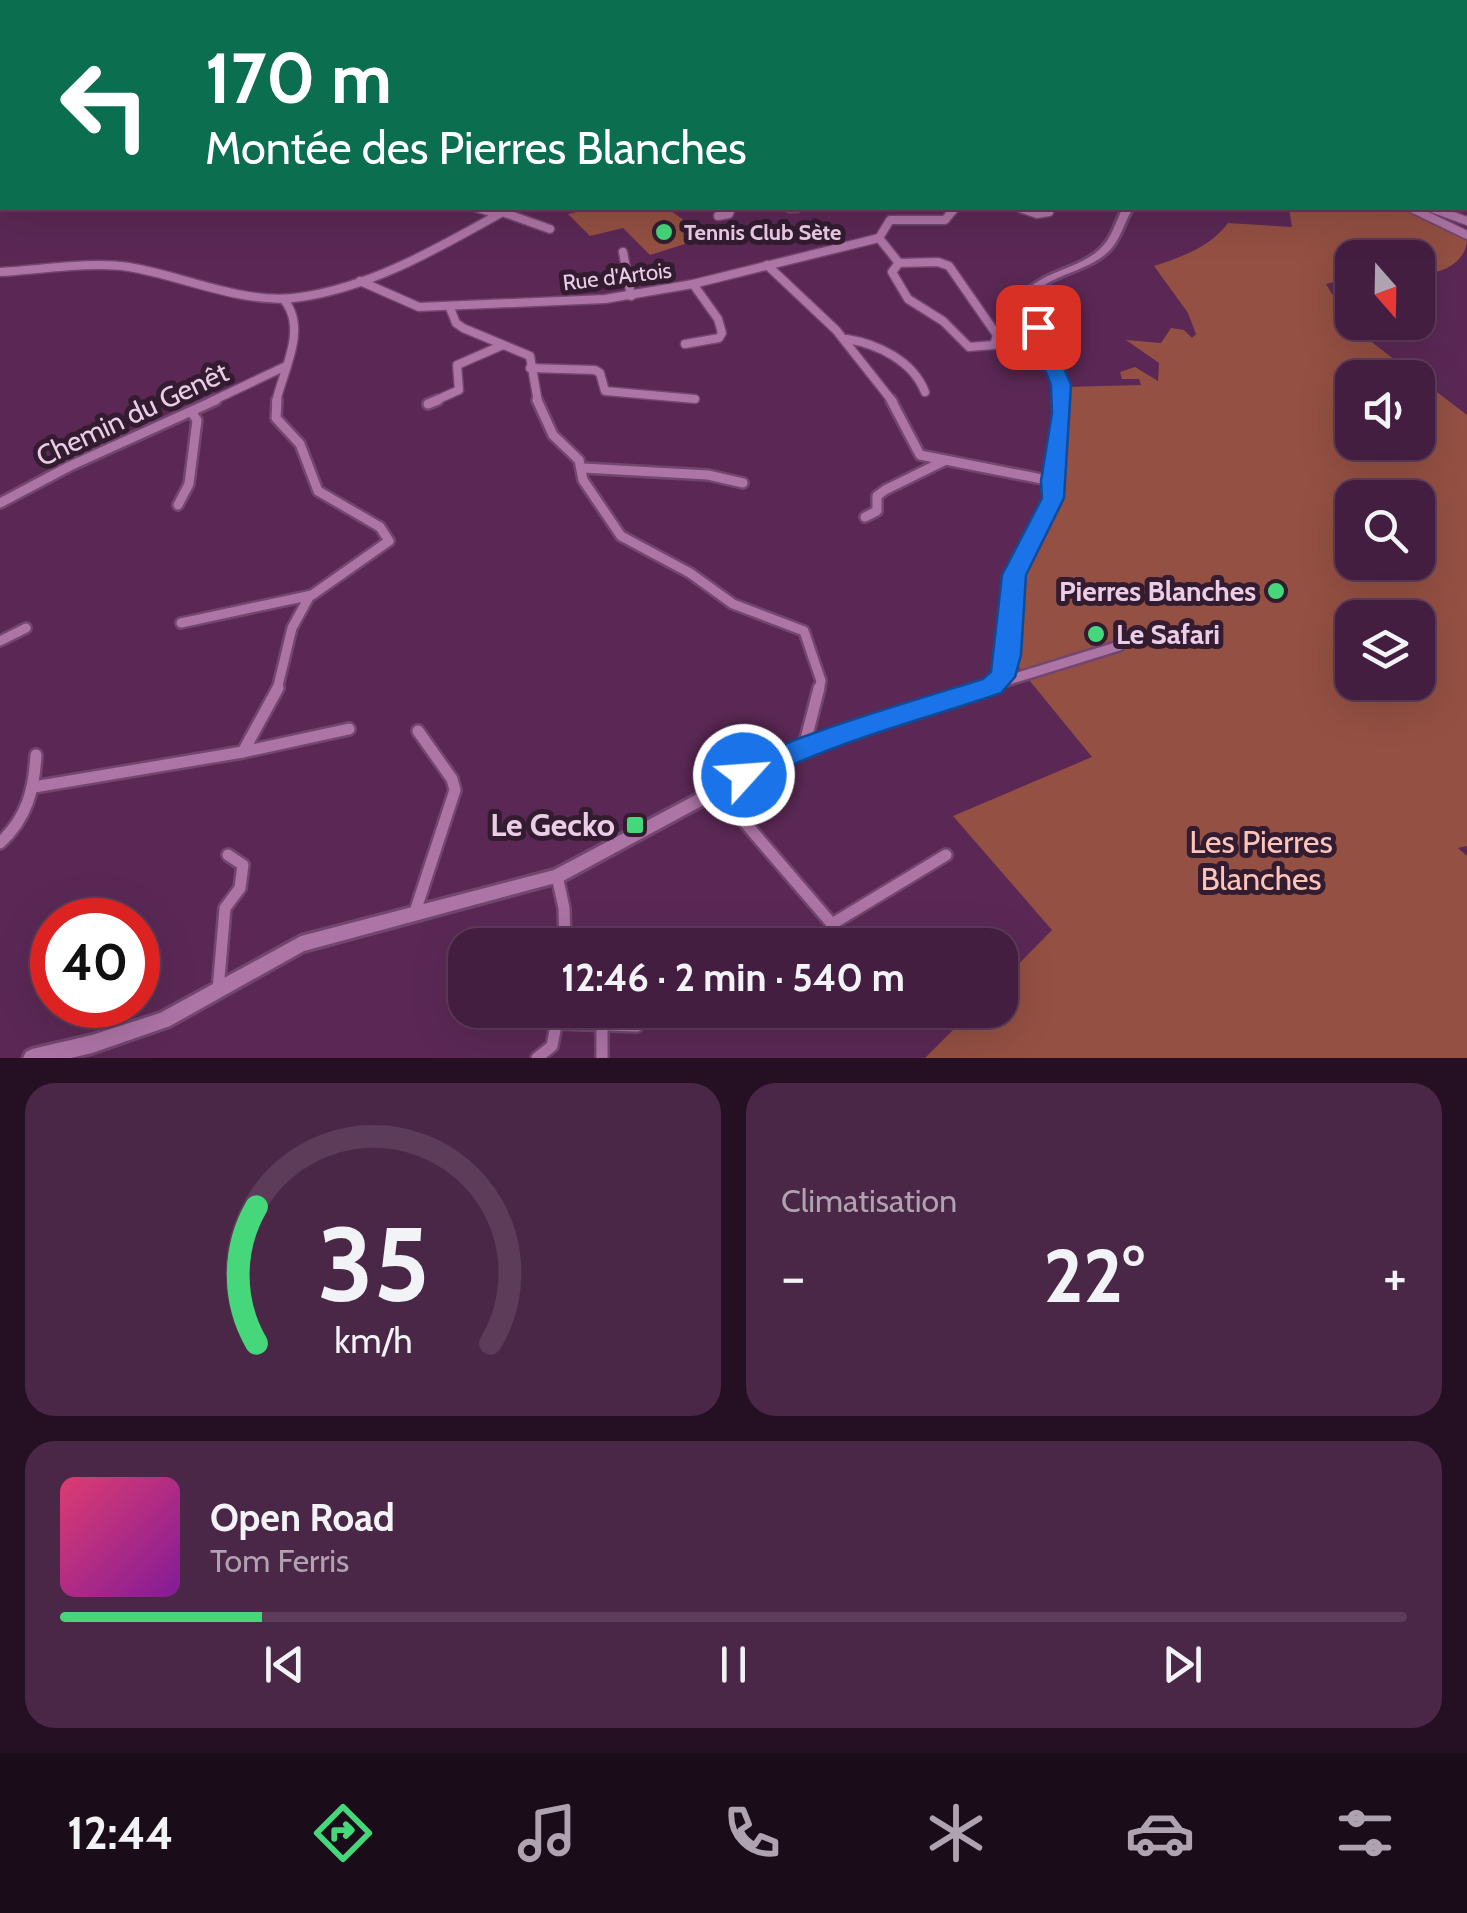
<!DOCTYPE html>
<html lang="fr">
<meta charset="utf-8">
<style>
body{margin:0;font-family:Cabin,sans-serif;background:#4b2747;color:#f1f3f6;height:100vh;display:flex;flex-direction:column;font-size:38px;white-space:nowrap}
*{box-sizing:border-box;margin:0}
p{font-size:32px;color:#afa2b1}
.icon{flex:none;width:55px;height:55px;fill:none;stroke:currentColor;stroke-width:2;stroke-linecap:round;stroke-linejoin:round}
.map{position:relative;height:1058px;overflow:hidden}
.details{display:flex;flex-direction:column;gap:25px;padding:25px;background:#251023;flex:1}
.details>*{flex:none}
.guide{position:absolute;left:0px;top:0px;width:1468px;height:210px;box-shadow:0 10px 40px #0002,0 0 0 2px #5c3c59;background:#0b6e4f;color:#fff;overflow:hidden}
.needle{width:65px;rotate:160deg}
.controls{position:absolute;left:1335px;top:240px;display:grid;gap:20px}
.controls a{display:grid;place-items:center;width:100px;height:100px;border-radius:20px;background:#441e40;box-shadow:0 10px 40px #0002,0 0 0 2px #5c3c59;font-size:50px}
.speed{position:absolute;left:30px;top:898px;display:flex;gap:20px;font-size:50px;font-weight:700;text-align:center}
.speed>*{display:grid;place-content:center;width:130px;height:130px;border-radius:50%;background:#441e40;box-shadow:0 10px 40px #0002,0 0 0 2px #5c3c59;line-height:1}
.speed .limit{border:15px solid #d22;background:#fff;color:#111}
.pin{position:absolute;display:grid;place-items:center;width:85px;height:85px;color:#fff;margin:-42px;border-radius:20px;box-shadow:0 5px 15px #0006}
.me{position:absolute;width:110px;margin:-55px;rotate:64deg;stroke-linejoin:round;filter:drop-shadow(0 0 8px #0008)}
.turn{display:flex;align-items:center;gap:35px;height:210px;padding:0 40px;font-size:45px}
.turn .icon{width:130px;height:130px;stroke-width:2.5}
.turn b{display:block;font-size:70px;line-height:85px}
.big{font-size:75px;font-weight:700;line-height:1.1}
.details .card{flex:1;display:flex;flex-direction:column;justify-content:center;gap:15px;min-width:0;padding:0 35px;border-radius:30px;background:#4b2747}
.details .dial{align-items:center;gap:0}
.dial svg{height:260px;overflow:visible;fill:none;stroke:#5c3c59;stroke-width:7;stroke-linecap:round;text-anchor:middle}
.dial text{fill:#f1f3f6;stroke:none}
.song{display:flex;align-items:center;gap:30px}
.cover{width:120px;height:120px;border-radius:15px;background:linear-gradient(135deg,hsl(340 70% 55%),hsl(290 70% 35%))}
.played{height:10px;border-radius:5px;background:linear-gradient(90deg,#45d77a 15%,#5c3c59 15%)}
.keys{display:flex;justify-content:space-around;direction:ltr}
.heat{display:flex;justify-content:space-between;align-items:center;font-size:55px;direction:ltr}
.details .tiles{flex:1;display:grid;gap:25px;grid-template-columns:1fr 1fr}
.card:last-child{grid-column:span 2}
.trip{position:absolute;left:448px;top:928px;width:570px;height:100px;border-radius:30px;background:#441e40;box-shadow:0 10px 40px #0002,0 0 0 2px #5c3c59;font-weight:700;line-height:100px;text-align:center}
.tab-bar{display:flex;height:160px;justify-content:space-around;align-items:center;background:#1b0c1a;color:#afa2b1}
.tab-bar .icon{width:70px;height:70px}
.tab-bar .on{color:#45d77a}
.tab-bar b{font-size:45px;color:#f1f3f6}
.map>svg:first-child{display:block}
.green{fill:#945043;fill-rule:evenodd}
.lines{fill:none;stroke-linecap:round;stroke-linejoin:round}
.street-far3-casing{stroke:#72466e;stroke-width:8}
.street-far2-casing{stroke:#72466e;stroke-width:11}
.street-far1-casing{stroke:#72466e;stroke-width:14}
.street-casing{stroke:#72466e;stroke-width:16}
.secondary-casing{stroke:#72466e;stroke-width:6}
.street-far3{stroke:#ad74a6;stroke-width:5}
.street-far2{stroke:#ad74a6;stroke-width:8}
.street-far1{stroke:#ad74a6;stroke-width:9}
.street{stroke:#ad74a6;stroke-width:11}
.secondary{fill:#ad74a6;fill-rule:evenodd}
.route{fill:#1a73e8;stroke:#114b97;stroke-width:2.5}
.poi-dot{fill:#45d77a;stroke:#331c30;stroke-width:4}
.labels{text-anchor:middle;stroke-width:10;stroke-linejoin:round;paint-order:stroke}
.far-poi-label{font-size:22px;font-weight:bold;fill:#eccde7;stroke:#331c30;text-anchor:start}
.far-street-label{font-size:22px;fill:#eccde7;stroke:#331c30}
.street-label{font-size:28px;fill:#eccde7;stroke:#331c30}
.poi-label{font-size:28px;font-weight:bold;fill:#eccde7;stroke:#331c30;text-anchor:end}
.near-poi-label{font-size:32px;font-weight:bold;fill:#eccde7;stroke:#331c30;text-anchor:end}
.near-park-label{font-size:32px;fill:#fdc5b9;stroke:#331c30}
</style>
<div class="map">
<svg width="1467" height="1058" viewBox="0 0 1467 1058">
<rect width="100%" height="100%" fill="#5b2855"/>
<g class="green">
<polygon points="594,208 667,208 707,237 650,255 623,228 590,236 568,214"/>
<path d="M1289 208H1402L1467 239C1467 263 1439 276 1418 273V258H1352V278L1326 284 1352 327 1467 415V846L1458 848 1467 856V1058H925L973 1010H1000V983L1052 930 953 816 1092 757 1012 659 1019 575 1056 508 1055 485 1065 387 1141 385 1139 379H1122L1120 372 1135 367 1158 381 1159 363 1126 340 1161 343 1171 328 1184 330 1192 338 1196 334 1188 313 1154 266C1182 257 1210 247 1228 223L1292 227ZM1352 378H1418V442H1352ZM1352 498H1418V562H1352ZM1352 618H1418V682H1352Z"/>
</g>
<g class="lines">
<g class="street-far3-casing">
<g id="street-far3">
<polyline points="222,0 236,2"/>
<polyline points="1090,0 1100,2"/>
</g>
</g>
<g class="street-far2-casing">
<g id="street-far2">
<polyline points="477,208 498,214"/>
<polyline points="789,208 797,208"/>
<polyline points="1020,208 1037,214 1049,212"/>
<polyline points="1411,208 1467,235"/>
<polyline points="1431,208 1467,221"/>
<polyline points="502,212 550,229"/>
<polyline points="718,216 729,214 731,208"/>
<polyline points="879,238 899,263"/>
<polyline points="879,238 890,220 945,220 955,208"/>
<polyline points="623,252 631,296"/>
<polygon points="938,262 949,266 997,335 994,345 969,347 943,321 908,299 892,272 899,263"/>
<polyline points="767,265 836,330 893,402"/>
<path d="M0 272C39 270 92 261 129 267 184 276 245 306 301 297 376 286 445 244 510 208"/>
<polyline points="360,281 419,307 605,299 693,284 879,238"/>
<polyline points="450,308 456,323 463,328 530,356 538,402"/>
<path d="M847 339C878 344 913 361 925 392"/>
<polyline points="685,344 719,338 722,333 718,319 693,284"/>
<polyline points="530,368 595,370 600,373 605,391 695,399"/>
<polyline points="210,402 284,367"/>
<path d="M276 402C283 370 308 329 284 300"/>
<polyline points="432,402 459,390 457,365 503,345"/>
</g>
</g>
<g class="street-far1-casing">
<g id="street-far1">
<polyline points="537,400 553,435 579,460 583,480 621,536 690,573 733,604 804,631 821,681 819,690"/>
<polyline points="891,400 920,455 1052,481"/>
<polyline points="428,404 438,400"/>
<polyline points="583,468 708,475 743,483"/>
<polyline points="0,503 70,466 216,400"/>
<polyline points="178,505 189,484 197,420 192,413"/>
<polyline points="865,517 877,511 877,496 885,490 944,461"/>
<polyline points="181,623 312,595 389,541 380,527 318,491 300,444 276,418 277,400"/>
<polyline points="0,641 26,628"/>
<polyline points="999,683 1119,646"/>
<polyline points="277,690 292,628 309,597"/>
</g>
</g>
<g class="street-casing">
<g id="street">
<polyline points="808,747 806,739 819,688"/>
<polyline points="243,752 278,688"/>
<polyline points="34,787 243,752 349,729"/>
<polyline points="717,790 832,924 946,855"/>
<path d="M0 843C27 818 34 790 36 755"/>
<polyline points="557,876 564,908 565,945"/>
<polyline points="414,915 455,790 452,779 418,731"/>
<polyline points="218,990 225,908 240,888 243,865 228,855"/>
<polyline points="557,1023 637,1026"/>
<polyline points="602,1027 602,1058"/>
<polyline points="537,1058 552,1046 559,1010"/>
</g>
</g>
<g class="secondary-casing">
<g id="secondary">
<polygon points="290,0 302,0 297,2 287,2"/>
<polygon points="421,0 445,0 448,2 429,2"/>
<polygon points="714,0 729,0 723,2 711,2"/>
<polygon points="1312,0 1319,0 1317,2 1311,2"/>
<rect x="0" y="99" width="2" height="5"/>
<polygon points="1465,161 1467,162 1467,168 1465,167"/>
<path d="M1123 208H1133C1124 222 1121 239 1109 251 1088 272 1053 273 1032 295L1066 385 1068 413 1058 481 1059 498 1020 575 1013 666 1007 681 997 690 781 763 563 881 304 951 170 1026 92 1053 71 1058H23L26 1052 32 1049 92 1035 160 1013 301 936 554 870 771 755 987 682 996 674 999 666 1008 575 1047 498 1046 481 1056 413V385L1022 295C1042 271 1076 270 1099 250 1112 239 1115 222 1123 208Z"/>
</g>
</g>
<use href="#street-far3" class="street-far3"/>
<use href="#street-far2" class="street-far2"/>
<use href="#street-far1" class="street-far1"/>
<use href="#street" class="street"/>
<use href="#secondary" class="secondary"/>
</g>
<path class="route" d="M1038 322 1047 327 1071 385 1064 498 1026 575 1021 655 1015 677 1001 693C934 716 864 734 799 762 780 770 755 791 734 783L730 775C743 748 943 692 983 679L991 672 1002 575 1042 498 1041 481 1052 413 1051 385 1028 327Z"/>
<g class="poi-dot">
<circle cx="664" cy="232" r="10"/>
<circle cx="1276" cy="591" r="10"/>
<circle cx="1096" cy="634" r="10"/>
<rect x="625" y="815" width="20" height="20" rx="5"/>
</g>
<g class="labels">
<g class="far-poi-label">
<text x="684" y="240">Tennis Club Sète</text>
</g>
<g class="far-street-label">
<text transform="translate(617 276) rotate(-7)" y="8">Rue d'Artois</text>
</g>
<g class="street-label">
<text transform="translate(132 414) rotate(-25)" y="10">Chemin du Genêt</text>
</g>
<g class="poi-label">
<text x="1256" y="601">Pierres Blanches</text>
<text x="1116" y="644" text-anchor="start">Le Safari</text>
</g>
<g class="near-poi-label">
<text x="615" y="836">Le Gecko</text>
</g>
<g class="near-park-label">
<text x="1261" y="853">Les Pierres<tspan x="1261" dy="37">Blanches</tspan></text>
</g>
</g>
</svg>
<div class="controls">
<a><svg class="needle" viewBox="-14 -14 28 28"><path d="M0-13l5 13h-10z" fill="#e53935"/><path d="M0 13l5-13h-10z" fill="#afa2b1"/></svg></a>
<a><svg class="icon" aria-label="sound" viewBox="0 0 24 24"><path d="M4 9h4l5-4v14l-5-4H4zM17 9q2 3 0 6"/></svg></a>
<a><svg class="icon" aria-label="search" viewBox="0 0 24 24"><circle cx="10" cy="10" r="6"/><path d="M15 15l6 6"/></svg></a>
<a><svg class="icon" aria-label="layers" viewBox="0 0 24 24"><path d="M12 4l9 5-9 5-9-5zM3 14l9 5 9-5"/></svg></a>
</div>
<div class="speed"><div class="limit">40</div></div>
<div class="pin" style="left:1038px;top:327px;background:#d93025"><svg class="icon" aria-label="arrive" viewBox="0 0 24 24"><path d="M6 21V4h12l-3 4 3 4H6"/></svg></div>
<svg class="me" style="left:744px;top:775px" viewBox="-20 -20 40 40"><circle r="17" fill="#1a73e8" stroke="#fff" stroke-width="3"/><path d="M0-11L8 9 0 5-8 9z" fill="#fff"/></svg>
<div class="trip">12:46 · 2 min · 540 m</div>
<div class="guide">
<div class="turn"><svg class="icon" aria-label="left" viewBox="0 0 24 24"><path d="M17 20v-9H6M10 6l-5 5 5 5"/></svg><div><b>170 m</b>Montée des Pierres Blanches</div></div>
</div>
</div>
<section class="details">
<div class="tiles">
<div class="card dial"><svg viewBox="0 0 100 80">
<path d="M14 69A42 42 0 1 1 86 69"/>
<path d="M14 69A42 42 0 0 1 14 27" stroke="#45d77a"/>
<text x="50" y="56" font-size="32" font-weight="700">35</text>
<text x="50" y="72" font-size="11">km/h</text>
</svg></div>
<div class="card"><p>Climatisation</p>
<div class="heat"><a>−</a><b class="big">22°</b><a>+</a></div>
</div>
<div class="card">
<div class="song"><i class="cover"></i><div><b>Open Road</b><p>Tom Ferris</p></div></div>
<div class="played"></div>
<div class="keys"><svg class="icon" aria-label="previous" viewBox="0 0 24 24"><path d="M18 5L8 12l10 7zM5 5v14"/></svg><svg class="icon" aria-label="pause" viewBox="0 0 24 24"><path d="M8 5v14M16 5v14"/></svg><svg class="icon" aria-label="next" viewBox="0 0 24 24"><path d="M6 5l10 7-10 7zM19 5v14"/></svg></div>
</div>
</div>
</section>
<nav class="tab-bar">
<b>12:44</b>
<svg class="icon on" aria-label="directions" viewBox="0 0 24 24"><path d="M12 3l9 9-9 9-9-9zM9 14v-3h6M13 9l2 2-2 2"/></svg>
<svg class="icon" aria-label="music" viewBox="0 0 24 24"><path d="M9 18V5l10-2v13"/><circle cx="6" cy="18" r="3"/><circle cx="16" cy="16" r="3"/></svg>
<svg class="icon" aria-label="phone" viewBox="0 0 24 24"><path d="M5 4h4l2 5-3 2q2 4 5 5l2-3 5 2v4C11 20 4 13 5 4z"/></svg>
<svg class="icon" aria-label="climate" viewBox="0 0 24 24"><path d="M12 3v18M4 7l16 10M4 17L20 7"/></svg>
<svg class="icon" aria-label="car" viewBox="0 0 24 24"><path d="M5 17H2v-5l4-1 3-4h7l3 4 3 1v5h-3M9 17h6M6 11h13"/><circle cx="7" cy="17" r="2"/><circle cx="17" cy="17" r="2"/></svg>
<svg class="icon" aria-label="filters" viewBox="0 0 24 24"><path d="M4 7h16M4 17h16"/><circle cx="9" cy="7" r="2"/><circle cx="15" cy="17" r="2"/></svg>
</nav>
